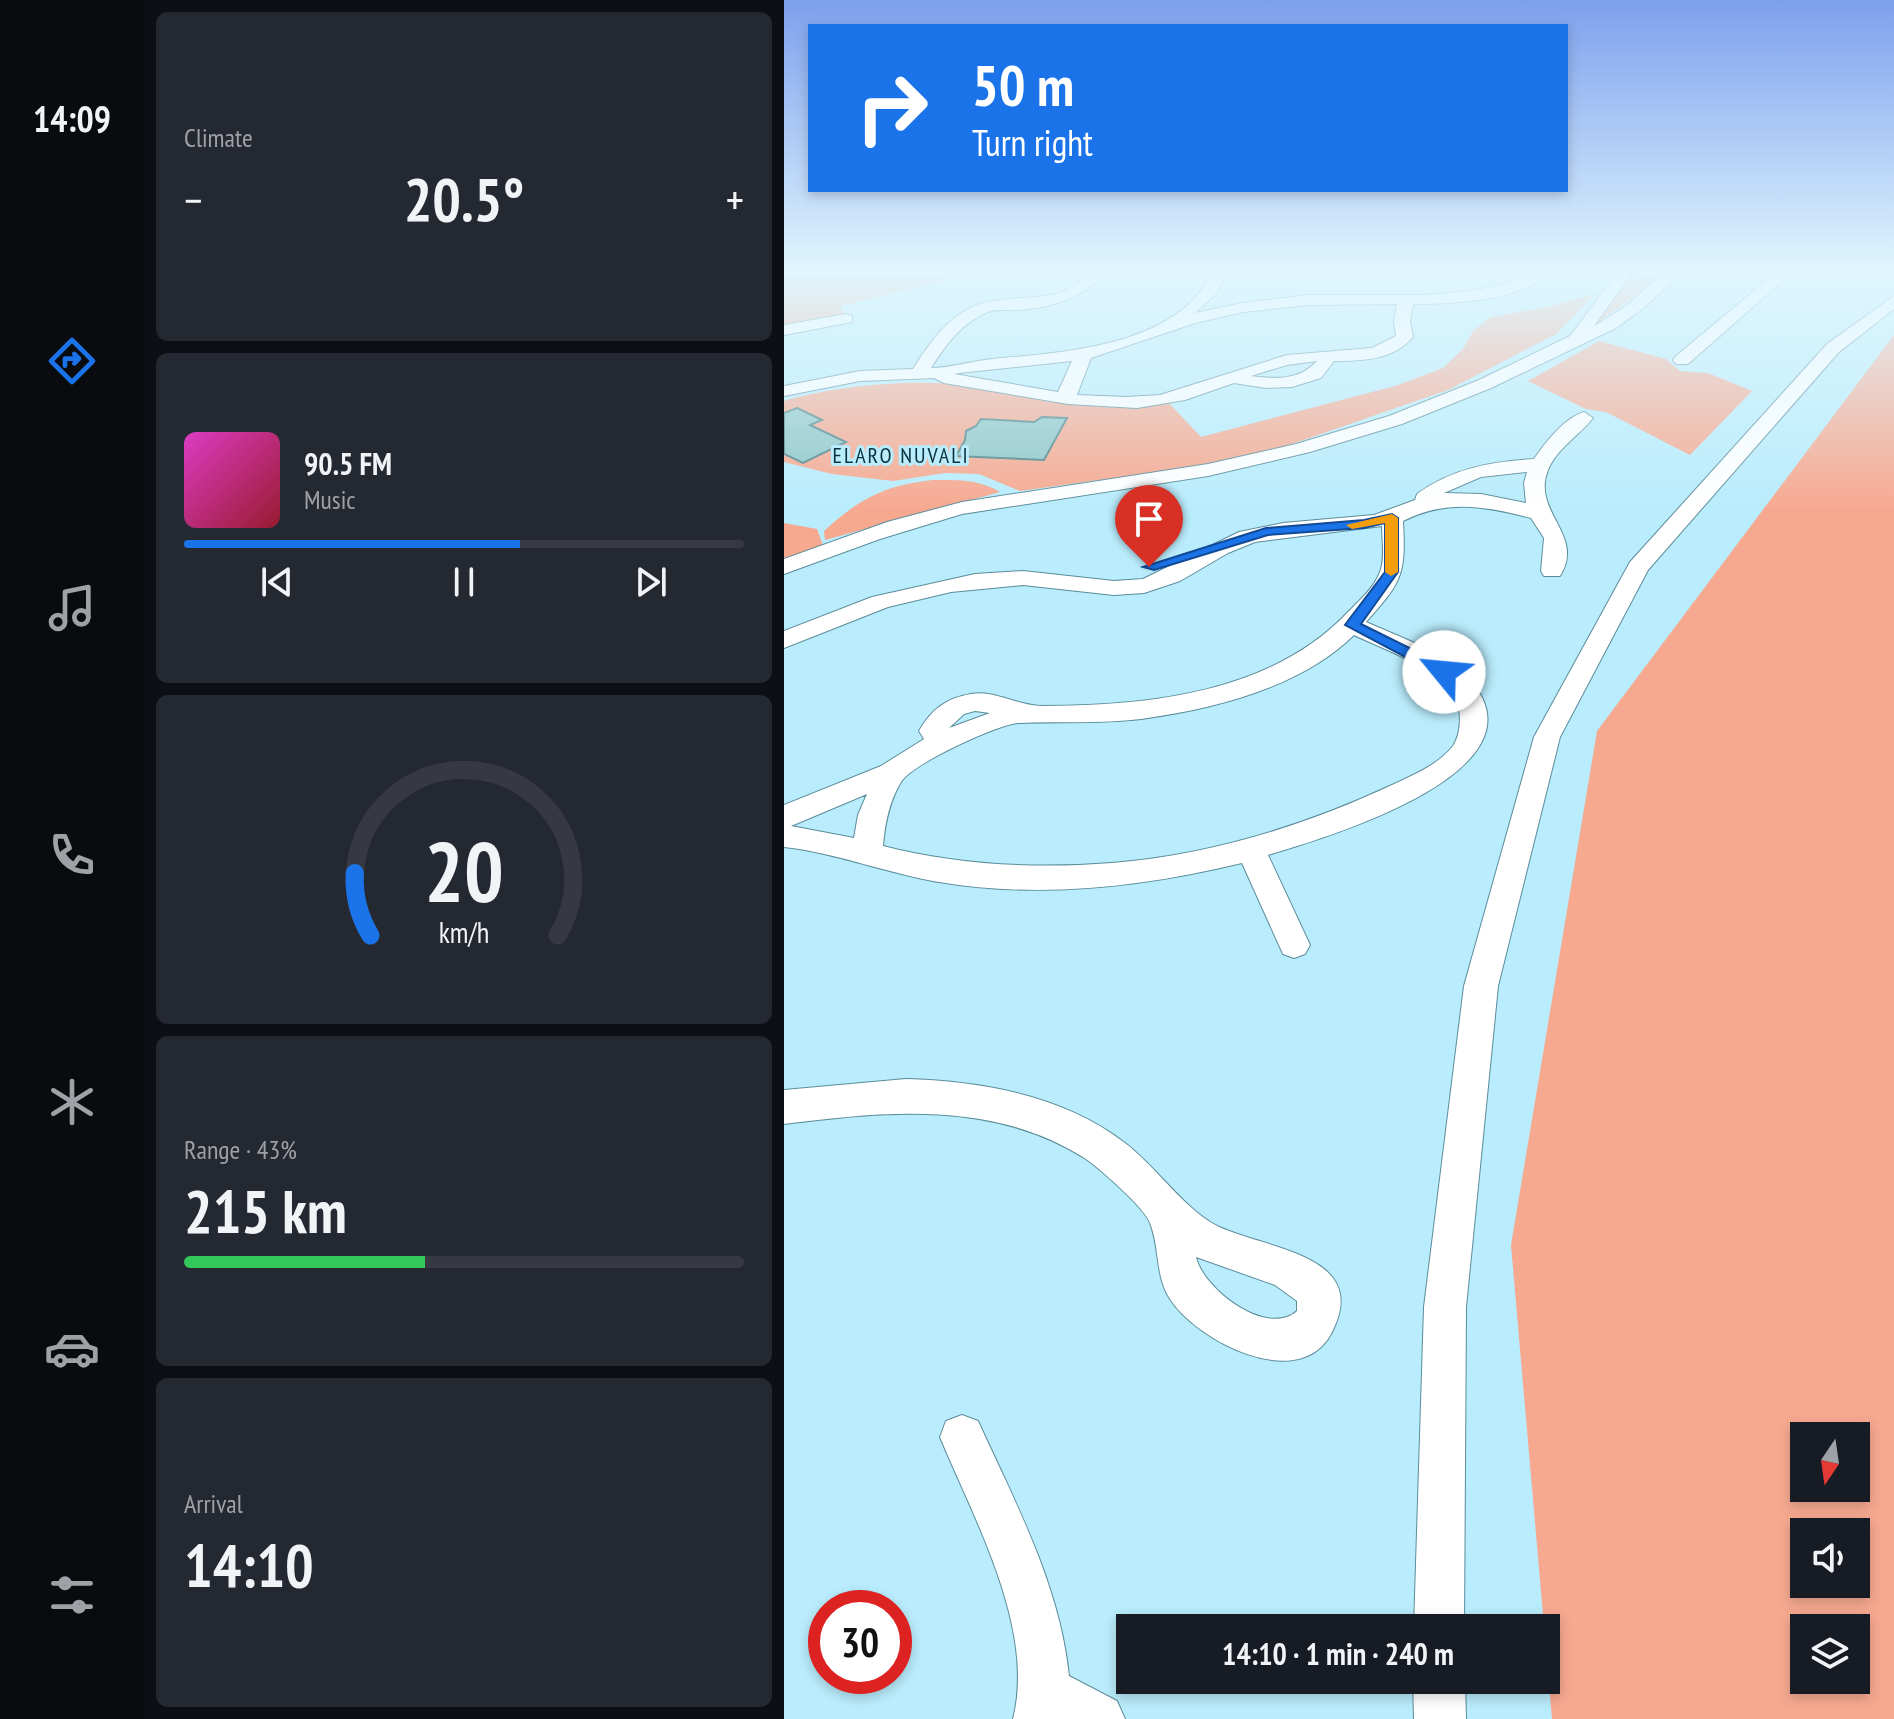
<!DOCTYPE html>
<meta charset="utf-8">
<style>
body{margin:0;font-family:"PT Sans Narrow",sans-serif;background:#242831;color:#f1f3f6;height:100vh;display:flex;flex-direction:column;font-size:30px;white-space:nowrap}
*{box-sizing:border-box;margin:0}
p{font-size:26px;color:#9ea1a6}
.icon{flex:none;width:44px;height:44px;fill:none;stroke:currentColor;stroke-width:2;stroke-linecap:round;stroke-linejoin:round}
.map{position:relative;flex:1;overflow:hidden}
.details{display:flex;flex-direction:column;gap:12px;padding:12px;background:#0d0f14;width:640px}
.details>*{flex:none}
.banner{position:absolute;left:24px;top:24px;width:760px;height:168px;border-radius:0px;box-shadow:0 4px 12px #0003;background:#1a73e8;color:#fff;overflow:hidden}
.needle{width:52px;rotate:193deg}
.buttons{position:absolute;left:1006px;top:1422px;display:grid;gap:16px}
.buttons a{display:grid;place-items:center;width:80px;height:80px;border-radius:0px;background:#171b24;box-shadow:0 4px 12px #0003;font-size:40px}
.speed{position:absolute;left:24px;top:1590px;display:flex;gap:16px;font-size:40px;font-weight:700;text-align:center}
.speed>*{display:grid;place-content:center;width:104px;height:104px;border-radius:50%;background:#171b24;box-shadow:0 4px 12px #0003;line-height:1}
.speed .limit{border:12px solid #d22;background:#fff;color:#111}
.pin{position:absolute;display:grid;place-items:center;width:68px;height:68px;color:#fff;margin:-82px -34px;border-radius:50% 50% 50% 0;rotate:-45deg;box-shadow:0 0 8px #0007}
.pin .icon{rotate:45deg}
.me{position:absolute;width:88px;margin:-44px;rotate:298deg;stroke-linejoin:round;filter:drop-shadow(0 0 6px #0008)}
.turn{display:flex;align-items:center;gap:28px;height:168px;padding:0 32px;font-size:36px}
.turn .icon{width:104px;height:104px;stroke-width:2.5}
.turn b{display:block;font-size:56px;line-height:68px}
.big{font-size:60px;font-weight:800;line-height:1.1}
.details .card{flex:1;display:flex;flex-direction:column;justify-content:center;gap:12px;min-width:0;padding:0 28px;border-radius:12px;background:#242831}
.details .dial{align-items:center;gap:0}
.dial svg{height:208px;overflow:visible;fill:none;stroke:#363941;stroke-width:7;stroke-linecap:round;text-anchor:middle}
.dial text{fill:#f1f3f6;stroke:none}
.song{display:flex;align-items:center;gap:24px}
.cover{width:96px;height:96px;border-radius:12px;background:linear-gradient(135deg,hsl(310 70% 55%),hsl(350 70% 35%))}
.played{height:8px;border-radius:4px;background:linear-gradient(90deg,#1a73e8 60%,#363941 60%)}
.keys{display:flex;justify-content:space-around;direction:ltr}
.heat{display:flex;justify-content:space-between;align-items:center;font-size:44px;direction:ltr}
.charge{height:12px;border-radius:6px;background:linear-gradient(90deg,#34c759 43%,#363941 0)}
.trip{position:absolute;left:332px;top:1614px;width:444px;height:80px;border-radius:0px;background:#171b24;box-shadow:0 4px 12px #0003;font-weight:800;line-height:80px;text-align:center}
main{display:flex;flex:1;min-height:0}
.dock{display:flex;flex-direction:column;width:144px;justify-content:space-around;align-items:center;background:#090b0e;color:#9ea1a6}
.dock .icon{width:56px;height:56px}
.dock .active{color:#1a73e8}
.dock b{font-size:36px;color:#f1f3f6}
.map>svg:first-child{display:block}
.green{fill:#f7a990;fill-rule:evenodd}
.building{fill:#8fc6c8;stroke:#4f8486;stroke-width:2}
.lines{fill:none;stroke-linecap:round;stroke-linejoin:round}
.minor-casing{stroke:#5b8c9a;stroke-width:2}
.minor{fill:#fff;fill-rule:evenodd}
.route{fill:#1a73e8;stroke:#114b97;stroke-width:2}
.slow{fill:#f59e0b}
.labels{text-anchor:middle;stroke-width:6;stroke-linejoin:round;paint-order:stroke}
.far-neighbourhood-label{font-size:22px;letter-spacing:2px;fill:#0c333d;stroke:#b9ecfc}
</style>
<main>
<nav class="dock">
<b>14:09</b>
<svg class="icon active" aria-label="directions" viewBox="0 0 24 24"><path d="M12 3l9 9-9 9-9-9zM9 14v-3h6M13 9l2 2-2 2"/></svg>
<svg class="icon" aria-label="music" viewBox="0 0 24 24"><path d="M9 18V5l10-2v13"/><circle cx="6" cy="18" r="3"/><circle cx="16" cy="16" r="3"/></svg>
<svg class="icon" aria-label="phone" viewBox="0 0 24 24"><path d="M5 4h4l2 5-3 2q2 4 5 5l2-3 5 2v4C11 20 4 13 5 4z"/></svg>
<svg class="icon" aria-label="climate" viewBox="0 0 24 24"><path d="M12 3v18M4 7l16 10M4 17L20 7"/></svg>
<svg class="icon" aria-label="car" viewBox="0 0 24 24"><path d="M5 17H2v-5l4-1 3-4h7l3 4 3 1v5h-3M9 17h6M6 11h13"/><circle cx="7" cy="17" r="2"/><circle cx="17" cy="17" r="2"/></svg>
<svg class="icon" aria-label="filters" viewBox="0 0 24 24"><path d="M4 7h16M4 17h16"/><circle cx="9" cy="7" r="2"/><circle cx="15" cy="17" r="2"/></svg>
</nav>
<section class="details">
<div class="card"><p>Climate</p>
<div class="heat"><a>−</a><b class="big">20.5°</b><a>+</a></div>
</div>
<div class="card">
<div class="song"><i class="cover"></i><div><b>90.5 FM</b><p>Music</p></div></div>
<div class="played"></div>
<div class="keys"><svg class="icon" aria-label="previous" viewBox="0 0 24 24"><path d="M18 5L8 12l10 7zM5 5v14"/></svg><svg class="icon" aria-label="pause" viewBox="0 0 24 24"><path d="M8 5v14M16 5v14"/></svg><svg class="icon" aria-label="next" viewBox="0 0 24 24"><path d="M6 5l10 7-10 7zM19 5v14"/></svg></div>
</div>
<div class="card dial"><svg viewBox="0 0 100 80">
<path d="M14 69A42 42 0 1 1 86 69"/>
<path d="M14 69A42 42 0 0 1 8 45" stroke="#1a73e8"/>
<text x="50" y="56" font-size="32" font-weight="700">20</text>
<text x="50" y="72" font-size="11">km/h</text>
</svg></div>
<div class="card"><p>Range · 43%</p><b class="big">215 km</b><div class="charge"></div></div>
<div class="card"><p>Arrival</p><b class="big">14:10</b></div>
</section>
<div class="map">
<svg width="1110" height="1719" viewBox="0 0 1110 1719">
<rect width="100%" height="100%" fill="#b9ecfc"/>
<g class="green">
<polygon points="0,270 204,270 56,306 61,317 0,328"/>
<polygon points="849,270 881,270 868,284 804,329"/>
<path d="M812 293 772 334 664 390 502 446 408 467 236 491 195 474 161 473 109 481 48 474 0 462V401C53 385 128 379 183 385 214 388 243 399 274 403 311 408 347 405 384 402L417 437 611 386 659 368 679 349 689 331 707 317 768 306Z"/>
<path d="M1110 335V1719H768L727 1245 813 731ZM1020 1436H1072V1488H1020ZM1020 1532H1072V1584H1020ZM1020 1628H1072V1680H1020Z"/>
<polygon points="815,341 882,359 896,371 924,373 968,391 906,455 822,412 802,409 744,381"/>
<path d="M149 480C173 480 195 479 216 492L41 540 40 531C75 499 101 485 149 480Z"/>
<polygon points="0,523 33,529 41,551 0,567"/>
</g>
<g class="building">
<polygon points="13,408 38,420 26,425 62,442 19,463 0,454 0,413"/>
<polygon points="258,417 283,418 260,460 172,456 181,440 182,431 192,426 197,419 250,422"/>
</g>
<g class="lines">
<g class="minor-casing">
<g id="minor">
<path d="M307 270H321C303 298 266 308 234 310 224 311 214 308 204 312 178 322 161 346 147 368 166 368 188 361 208 359 280 352 396 347 429 270H443L433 293 411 313 459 303 524 295H641L688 291 721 284 752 270H769C740 301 669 304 629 304L626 321 629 337C610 360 578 361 550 361L537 378 508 387 482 388 450 383 401 400 353 408 284 404 160 383 150 378 76 381 0 396V386L76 371 129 369C144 345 163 318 190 306 227 291 280 309 307 270ZM613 304 610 321 612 336 588 348 503 355 376 395 342 397 293 395 307 358 411 323 459 312 524 305ZM288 361 274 392 170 374 175 373ZM533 361C515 381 491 379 467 376L503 365Z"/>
<polygon points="835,270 850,270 810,326 842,306 883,270 899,270 861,307 832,328 707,388 618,424 526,452 424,476 178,514 96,539 0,574 0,559 103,522 178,502 424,464 512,444 605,416 695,380 786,336"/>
<polygon points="995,270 1011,270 904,364 892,364 889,360 892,356"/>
<polygon points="1110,296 1110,309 1055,352 864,570 776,737 714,986 682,1307 680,1628 630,1628 640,1307 680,986 750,737 846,562 1043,344"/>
<polygon points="62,314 68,316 68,322 0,335 0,325"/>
<path d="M800 412 809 418C795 436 773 448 764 470 747 512 802 535 776 576H760L757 571 760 538 747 518C701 506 663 499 619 521 622 575 618 582 582 622 615 637 657 650 683 677 773 770 541 838 484 855L526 945 521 954 510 958 499 954 458 863C359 887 256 899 155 882 102 873 53 853 0 847V805L97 766 140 739 135 731C147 710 162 698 187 694 211 690 234 706 258 706 364 706 488 693 564 612 576 600 592 586 597 569 601 555 598 540 598 526L471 542 444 553 396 581 360 593 330 595 239 585 167 592 104 607 0 648V631L88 597 191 574 239 571 330 581 359 579 455 532 499 523 590 515 631 500 633 494C669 468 707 462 750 459 761 443 780 418 800 412ZM743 472 740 483 742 503 697 494 660 493 697 477ZM570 635C597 648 659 670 672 699 678 712 677 734 669 746 654 765 629 775 608 785 520 826 426 855 328 863 251 869 173 865 99 846 101 823 105 802 117 782 128 764 214 724 235 723 276 721 316 724 357 719 430 709 516 688 570 635ZM191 711 206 713 165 728 180 714ZM83 794 74 815 70 838 7 826Z"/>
<path d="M122 1079C198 1081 280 1096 341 1143 372 1167 393 1200 426 1222 469 1249 592 1250 547 1334 514 1394 412 1340 386 1299 371 1276 376 1248 366 1223 361 1208 316 1169 302 1159 210 1100 103 1111 0 1124V1090ZM412 1257 491 1285 513 1301V1311C483 1338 419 1289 412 1257Z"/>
<path d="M178 1415 194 1421C231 1502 276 1586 285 1676L333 1701 341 1719H229C252 1629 190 1519 156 1437L162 1421Z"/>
<polygon points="629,1680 681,1680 682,1719 630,1719"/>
</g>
</g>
<use href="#minor" class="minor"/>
</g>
<linearGradient id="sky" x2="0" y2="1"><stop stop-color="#7da0ed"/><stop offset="0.53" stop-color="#e0f6fe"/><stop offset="1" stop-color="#e0f6fe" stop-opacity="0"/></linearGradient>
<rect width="1110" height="511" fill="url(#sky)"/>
<polygon class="route" points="608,514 614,518 614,572 577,624 666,668 666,675 655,675 561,625 601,572 601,523 580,528 484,535 370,570 359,567 482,528 580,520"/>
<polygon class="slow" points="608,514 614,518 614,572 607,576 601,572 601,523 568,529 562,525"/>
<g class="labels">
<g class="far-neighbourhood-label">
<text x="117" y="463">ELARO NUVALI</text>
</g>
</g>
</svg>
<div class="buttons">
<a><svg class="needle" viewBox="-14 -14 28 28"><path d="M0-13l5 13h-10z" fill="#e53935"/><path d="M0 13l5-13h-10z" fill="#9ea1a6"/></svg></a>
<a><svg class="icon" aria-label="sound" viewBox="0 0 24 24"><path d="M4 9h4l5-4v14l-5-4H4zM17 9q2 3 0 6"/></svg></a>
<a><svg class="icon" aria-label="layers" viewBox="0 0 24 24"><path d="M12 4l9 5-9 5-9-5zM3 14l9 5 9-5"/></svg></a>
</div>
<div class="speed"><div class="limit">30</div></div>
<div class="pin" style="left:365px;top:567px;background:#d93025"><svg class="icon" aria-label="arrive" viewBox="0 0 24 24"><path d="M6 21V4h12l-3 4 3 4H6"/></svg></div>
<svg class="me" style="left:660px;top:672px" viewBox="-20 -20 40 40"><circle r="19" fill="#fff"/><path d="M0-13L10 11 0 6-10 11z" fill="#1a73e8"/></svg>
<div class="trip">14:10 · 1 min · 240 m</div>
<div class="banner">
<div class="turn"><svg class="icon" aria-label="right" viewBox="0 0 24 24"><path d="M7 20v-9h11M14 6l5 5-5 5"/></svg><div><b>50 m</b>Turn right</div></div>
</div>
</div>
</main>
